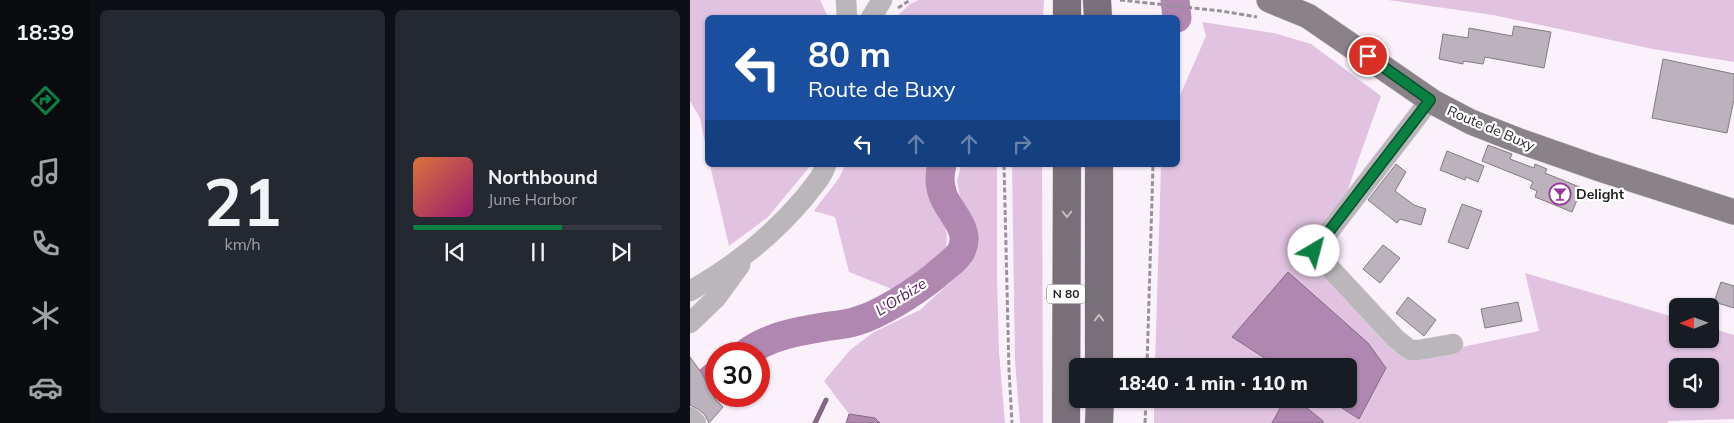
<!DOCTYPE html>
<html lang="fr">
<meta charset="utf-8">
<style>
body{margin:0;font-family:Mulish,sans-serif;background:#242831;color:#f1f3f6;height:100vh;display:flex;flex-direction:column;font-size:19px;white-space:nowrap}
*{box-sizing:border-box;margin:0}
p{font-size:16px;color:#9ea1a6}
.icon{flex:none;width:28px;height:28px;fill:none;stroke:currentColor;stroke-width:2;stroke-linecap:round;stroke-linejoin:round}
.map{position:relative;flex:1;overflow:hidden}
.drawer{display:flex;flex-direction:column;gap:10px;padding:10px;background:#0d0f14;width:600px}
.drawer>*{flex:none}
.hud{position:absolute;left:15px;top:15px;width:475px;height:152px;border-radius:8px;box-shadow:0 1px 4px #0004;background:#1a4fa0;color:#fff;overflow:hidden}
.needle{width:32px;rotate:269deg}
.tools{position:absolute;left:979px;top:298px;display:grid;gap:10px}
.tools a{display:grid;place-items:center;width:50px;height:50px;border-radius:8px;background:#171b24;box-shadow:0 1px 4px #0004;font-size:25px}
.speed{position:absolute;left:15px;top:342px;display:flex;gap:10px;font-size:25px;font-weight:700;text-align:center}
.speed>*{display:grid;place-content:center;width:65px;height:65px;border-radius:50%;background:#171b24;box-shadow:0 1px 4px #0004;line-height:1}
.speed .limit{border:8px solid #d22;background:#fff;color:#111}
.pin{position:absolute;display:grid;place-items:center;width:42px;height:42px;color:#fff;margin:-21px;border:2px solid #fff;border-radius:50%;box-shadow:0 1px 5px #0007}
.me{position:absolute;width:55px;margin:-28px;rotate:37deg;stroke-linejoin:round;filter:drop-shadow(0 0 4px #0008)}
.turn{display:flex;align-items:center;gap:18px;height:105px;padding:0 20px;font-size:22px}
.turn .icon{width:65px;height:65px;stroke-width:2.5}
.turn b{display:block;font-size:35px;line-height:42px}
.lanes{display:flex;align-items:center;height:48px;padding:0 20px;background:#0003;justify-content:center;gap:25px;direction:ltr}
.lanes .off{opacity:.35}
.drawer .tile{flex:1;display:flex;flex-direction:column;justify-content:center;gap:8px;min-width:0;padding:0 18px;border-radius:8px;background:#242831}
.drawer .dial{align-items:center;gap:0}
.dial b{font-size:65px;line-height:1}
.song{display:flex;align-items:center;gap:15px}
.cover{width:60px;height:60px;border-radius:8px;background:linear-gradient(135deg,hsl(20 70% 55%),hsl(320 70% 35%))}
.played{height:5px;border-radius:2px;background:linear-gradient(90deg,#0b8043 60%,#363941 60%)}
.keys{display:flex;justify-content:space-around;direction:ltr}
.drawer .tiles{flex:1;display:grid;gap:10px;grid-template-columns:repeat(2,1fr)}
.trip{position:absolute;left:379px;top:358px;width:288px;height:50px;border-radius:8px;background:#171b24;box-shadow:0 1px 4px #0004;font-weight:800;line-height:50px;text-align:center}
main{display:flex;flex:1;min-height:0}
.dock{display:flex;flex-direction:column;width:90px;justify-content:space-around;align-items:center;background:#090b0e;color:#9ea1a6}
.dock .icon{width:35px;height:35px}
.dock .on{color:#0b8043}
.dock b{font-size:22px;color:#f1f3f6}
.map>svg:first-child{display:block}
.green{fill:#e1c3e1;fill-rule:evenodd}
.water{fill:#b087b0;stroke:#856885}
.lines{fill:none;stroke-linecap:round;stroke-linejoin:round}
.stream{stroke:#856885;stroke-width:5}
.river{stroke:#b087b0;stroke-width:29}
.building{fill:#bbb2bb;stroke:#837a82}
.minor-casing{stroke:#d8cfd8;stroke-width:21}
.major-casing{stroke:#d8cfd8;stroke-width:26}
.highway-casing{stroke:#d8cfd8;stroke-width:29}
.path{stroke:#999199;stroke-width:3;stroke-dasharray:5 2.5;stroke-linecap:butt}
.minor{stroke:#bbb6ba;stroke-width:20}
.major{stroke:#898289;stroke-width:25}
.highway{stroke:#786f78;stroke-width:28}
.oneway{stroke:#c2bec2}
.route-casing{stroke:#07532c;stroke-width:12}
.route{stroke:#0b8043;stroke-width:9}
.labels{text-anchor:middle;stroke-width:4.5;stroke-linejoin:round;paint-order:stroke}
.shield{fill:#fff;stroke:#646264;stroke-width:1}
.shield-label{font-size:12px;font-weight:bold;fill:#221e22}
.street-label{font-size:14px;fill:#221e22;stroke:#fff}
.poi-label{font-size:14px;font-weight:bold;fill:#221e22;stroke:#fff;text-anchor:start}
.water-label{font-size:15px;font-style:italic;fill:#562358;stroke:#fff}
</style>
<main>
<nav class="dock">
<b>18:39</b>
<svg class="icon on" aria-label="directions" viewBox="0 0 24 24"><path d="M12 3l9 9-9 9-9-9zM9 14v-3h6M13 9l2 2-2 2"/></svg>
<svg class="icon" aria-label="music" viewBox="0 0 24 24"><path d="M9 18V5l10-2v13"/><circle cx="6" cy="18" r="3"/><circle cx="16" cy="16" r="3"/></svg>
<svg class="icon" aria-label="phone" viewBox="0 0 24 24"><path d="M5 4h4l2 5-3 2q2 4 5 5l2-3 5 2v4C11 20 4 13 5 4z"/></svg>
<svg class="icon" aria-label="climate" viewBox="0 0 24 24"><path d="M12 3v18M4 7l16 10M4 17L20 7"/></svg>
<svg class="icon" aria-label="car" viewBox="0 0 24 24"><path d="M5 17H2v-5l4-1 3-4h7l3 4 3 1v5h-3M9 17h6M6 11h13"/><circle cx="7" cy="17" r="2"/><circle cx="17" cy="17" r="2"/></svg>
</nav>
<section class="drawer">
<div class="tiles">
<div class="tile dial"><b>21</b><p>km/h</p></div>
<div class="tile">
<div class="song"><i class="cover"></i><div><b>Northbound</b><p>June Harbor</p></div></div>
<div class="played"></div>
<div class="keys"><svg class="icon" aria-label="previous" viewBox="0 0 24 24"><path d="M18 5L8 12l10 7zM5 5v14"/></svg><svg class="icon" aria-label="pause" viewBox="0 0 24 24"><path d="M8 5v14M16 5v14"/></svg><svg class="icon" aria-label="next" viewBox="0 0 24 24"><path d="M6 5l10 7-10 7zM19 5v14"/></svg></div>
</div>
</div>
</section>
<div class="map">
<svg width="1044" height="423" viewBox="0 0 1044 423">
<rect width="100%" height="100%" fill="#fbf1fb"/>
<g class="green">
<polygon points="0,0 130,0 138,17 18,18 17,153 10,118 0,101"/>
<polygon points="229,0 354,0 353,17 206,17 220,4"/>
<polygon points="698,0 1044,0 1044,62 963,49 803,15"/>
<path d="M512 22 584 33 621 44 691 96 653 203 614 254 714 359 849 331 835 273 987 318 988 339H1020V328L1044 335V419L978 421V423H464V399H658V366H465L471 165H488V100L516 36ZM988 366H1020V399H988Z"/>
<polygon points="20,165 121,165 78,217 39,246"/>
<path d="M155 165H242L240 180 243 199 251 214 257 234 256 253C238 270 224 279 202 289L159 272 145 217 124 211C134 196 150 181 155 165Z"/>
<polygon points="271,165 305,165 307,167 307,276 309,352 315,423 190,423 185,418 159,414 134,381 160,350 184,332 230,310 281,263 286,244 283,227 272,208 267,181"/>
<polygon points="322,165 352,165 353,423 330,423 325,361"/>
</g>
<g class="water">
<polygon points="598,272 678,343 696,368 669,419 638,399 658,399 658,366 587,366 542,337"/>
<polygon points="601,399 606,399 633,421 633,423 582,423 594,401"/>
<polygon points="159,414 185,418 190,423 156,423"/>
</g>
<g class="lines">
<polyline class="stream" points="125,423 136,400"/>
<g class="river">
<polyline points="485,0 487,18"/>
<path d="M55 354C80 335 110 331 140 326 149 325 158 324 167 321 191 314 225 292 245 276 252 269 269 258 272 249 281 229 259 212 253 195 249 184 249 175 252 165"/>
<polyline points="17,382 26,375"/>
</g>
</g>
<g class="building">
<polygon points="824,26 861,32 854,68 795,57 793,64 773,61 773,64 749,59 753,34 778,38 779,28 822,36"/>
<polygon points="973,59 1044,74 1044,99 1037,133 962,118"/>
<polygon points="798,145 822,154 820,159 844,168 845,164 857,169 855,173 892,188 882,212 845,197 847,191 840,188 843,182 839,180 792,161"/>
<polygon points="757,151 794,166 788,182 776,177 775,180 750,170"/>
<polygon points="706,164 716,172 705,191 724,205 736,209 731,225 710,219 707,223 678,200"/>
<polygon points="772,204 792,211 778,249 758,242"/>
<polygon points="693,245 710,258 690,283 673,269"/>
<polygon points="1031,282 1044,286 1044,308 1024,302"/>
<polygon points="718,297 746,320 734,336 706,313"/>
<polygon points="828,302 832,321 795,328 791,309"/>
<polygon points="0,357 13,375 25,399 33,407 19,423 15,415 8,409 0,405"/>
</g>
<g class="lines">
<g class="minor-casing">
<g id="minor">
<polyline points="156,0 157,18"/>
<polyline points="181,18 192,0"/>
<polyline points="740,100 624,251 706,339 720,350 729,350 763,344"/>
<path d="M0 291C43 267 83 235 115 197 123 186 132 178 136 165"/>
<polyline points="0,323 26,298 50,265"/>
<polyline points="0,417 6,423"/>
</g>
</g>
<g class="major-casing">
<polyline id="major" points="579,0 618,16 743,102 781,122 827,140 907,168 1044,212"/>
</g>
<g class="highway-casing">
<g id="highway">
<polyline points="407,0 408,18"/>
<polyline points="377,18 377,0"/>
<polyline points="409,165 409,366"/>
<polyline points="376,423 377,165"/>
<polyline points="409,423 410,399"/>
</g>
</g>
<g class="path">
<polyline points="430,0 531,11 567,17"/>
<polyline points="208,8 220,0"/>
<polyline points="314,165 319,370 322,423"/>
<polyline points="457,366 463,165"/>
<polyline points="455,423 456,399"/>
</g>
<use href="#minor" class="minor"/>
<use href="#major" class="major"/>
<use href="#highway" class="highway"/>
</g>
<defs><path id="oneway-chevron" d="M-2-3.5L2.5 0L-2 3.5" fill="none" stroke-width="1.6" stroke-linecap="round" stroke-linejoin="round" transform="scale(1.25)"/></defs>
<g class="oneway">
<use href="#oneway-chevron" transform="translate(377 214) rotate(90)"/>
<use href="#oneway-chevron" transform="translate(409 318) rotate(-90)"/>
</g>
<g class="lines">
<g class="route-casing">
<polyline id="route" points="624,251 740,100 678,56"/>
</g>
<use href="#route" class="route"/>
</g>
<defs>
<g id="bar-ring" transform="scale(1.125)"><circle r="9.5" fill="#fff" stroke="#9a379e" stroke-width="1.5"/><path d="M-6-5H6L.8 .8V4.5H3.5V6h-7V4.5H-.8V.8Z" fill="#9a379e"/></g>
</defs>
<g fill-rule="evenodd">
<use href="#bar-ring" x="870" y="194"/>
</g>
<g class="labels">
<rect class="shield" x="357" y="284.5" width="38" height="19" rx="4"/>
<g class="shield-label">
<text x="376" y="298">N 80</text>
</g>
<g class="street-label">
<text transform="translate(801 128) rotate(23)" y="5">Route de Buxy</text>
</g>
<g class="poi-label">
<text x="886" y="199">Delight</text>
</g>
<g class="water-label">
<text transform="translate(211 297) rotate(-32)" y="5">L'Orbize</text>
</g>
</g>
</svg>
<div class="tools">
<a><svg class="needle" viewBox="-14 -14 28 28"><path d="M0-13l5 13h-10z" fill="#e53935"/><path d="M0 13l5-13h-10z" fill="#9ea1a6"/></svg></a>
<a><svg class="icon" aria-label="sound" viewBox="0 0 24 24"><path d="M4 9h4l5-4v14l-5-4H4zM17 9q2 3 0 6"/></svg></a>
</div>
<div class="speed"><div class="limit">30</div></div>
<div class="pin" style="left:678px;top:56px;background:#d93025"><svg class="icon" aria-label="arrive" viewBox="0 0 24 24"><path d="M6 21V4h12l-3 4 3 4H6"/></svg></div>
<svg class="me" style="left:624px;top:251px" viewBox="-20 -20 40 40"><circle r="19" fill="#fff"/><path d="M0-13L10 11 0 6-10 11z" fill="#0b8043"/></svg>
<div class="trip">18:40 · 1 min · 110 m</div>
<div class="hud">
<div class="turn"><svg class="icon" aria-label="left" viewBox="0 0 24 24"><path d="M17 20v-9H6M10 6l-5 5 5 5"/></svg><div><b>80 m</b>Route de Buxy</div></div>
<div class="lanes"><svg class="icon" aria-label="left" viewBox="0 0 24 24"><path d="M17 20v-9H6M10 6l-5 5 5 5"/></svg><svg class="icon off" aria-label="ahead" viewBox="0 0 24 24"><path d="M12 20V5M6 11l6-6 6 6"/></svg><svg class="icon off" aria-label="ahead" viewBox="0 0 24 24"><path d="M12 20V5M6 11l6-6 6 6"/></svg><svg class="icon off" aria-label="right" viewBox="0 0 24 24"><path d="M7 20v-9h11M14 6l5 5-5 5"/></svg></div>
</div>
</div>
</main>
